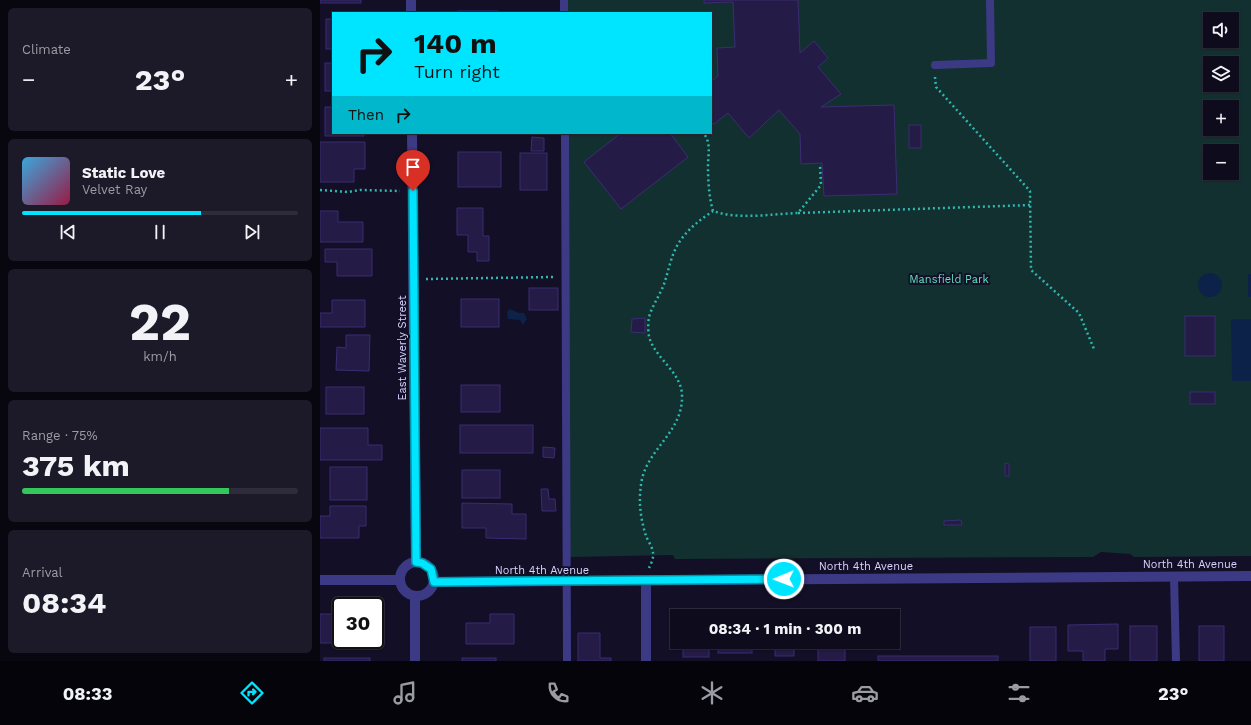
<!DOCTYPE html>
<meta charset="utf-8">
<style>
body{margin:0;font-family:"Work Sans",sans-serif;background:#1c1929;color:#f1f3f6;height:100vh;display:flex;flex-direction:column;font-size:15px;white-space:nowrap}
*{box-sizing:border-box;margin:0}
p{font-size:13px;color:#9b9ba3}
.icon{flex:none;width:22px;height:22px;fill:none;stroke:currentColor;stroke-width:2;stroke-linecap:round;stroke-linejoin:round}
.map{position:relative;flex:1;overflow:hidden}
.sheet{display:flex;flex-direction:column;gap:8px;padding:8px;background:#08060f;width:320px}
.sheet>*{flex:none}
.banner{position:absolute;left:12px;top:12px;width:380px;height:122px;border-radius:0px;box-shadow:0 1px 3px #0004,0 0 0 1px #2e2b3b;background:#00e5ff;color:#111;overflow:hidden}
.controls{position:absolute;left:883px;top:12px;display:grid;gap:8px}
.controls a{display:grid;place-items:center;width:36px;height:36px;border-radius:0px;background:#0e0b1c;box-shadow:0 1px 3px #0004,0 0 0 1px #2e2b3b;font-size:20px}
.speed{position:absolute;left:12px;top:597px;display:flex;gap:8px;font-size:20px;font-weight:700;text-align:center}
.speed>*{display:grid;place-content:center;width:52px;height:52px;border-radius:50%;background:#0e0b1c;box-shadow:0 1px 3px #0004,0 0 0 1px #2e2b3b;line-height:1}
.speed .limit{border:2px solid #111;border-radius:6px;background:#fff;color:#111}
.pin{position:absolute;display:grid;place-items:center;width:34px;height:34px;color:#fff;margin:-41px -17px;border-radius:50% 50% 50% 0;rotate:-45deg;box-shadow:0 0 4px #0007}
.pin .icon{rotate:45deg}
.me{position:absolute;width:44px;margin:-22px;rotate:269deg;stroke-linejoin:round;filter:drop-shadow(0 0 3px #0008)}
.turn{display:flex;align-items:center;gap:14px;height:84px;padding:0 16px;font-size:18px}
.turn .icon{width:52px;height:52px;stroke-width:2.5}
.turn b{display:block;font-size:28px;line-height:34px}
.then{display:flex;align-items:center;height:38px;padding:0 16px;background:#0003;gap:8px;font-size:15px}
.big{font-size:30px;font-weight:700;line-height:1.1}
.sheet .tile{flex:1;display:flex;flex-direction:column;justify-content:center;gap:6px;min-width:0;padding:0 14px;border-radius:6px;background:#1c1929}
.sheet .dial{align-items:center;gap:0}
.dial b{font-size:52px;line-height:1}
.song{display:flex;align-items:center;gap:12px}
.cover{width:48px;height:48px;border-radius:6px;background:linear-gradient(135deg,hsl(200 70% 55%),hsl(340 70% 35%))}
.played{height:4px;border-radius:2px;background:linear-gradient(90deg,#00e5ff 65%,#2e2b3b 65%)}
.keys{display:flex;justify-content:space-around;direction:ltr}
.heat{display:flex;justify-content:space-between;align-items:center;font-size:22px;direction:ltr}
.charge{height:6px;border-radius:3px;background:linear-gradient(90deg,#34c759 75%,#2e2b3b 0)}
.trip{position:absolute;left:350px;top:609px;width:230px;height:40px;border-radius:0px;background:#0e0b1c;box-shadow:0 1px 3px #0004,0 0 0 1px #2e2b3b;font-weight:700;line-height:40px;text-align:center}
.dock{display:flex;height:64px;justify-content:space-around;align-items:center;background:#06040b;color:#9b9ba3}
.dock .icon{width:28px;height:28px}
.dock .selected{color:#00e5ff}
.dock b{font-size:18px;color:#f1f3f6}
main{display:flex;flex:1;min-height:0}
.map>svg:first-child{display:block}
.green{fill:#12302f;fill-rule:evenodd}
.water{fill:#0c2248}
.building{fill:#241b47;stroke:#3b2d73}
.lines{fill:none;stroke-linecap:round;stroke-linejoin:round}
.path{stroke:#2fb8b0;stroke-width:2.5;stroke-dasharray:2 3;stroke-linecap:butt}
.service{stroke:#3d3a85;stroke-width:8}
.minor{stroke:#3d3a85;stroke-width:10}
.route-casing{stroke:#0095a6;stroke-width:10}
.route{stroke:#00e5ff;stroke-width:7}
.labels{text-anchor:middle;stroke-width:4;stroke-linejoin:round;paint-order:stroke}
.park-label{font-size:11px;fill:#5fe0c0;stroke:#130f26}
.street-label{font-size:11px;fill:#d9d4ff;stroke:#130f26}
</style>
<main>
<section class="sheet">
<div class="tile"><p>Climate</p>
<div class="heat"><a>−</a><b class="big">23°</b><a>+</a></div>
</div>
<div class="tile">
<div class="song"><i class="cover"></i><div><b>Static Love</b><p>Velvet Ray</p></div></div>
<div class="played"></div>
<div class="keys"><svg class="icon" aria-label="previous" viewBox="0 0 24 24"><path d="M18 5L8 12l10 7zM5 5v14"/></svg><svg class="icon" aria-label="pause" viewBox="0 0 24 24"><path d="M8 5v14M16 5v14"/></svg><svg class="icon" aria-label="next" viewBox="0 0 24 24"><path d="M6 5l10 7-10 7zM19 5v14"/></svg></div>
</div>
<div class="tile dial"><b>22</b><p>km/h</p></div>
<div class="tile"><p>Range · 75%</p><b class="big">375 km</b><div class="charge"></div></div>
<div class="tile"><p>Arrival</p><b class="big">08:34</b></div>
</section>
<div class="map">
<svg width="931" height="661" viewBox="0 0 931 661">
<rect width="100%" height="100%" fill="#130f26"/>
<path class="green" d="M247 0H931V556L814 557 810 554 781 552 773 557 355 559 353 555 250 557 248 133H391V13H247ZM890 19H912V41H890ZM890 63H912V85H890ZM890 107H912V129H890ZM890 151H912V173H890Z"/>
<g class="water">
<circle cx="890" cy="285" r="12"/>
<rect x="928" y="274" width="3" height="23"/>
<polygon points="190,309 199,313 204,313 207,319 203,325 200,320 188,319 187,312"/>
<polygon points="911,319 931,319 931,381 912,381"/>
</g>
<g class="building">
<rect x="0" y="0" width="41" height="3"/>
<polygon points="384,0 478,0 480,53 494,41 508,58 498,67 521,94 501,107 574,105 577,194 504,196 502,163 481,164 480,134 459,110 429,138 408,113 394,124 391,121 391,82 398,76 397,48 415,47 413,2 384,3"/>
<rect x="138" y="11" width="40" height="2"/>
<rect x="6" y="19" width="7" height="30"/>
<rect x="5" y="63" width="8" height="28"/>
<polygon points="5,107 13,107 13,133 44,133 44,136 5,136"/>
<rect x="589" y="125" width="12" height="23"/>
<polygon points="301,133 350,133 368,157 301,209 264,162"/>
<polygon points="212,137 224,138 224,151 211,151"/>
<polygon points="0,142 45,142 45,169 34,169 34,182 0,182"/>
<rect x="138" y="152" width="43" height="35"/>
<rect x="200" y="153" width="27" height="37"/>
<polygon points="137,208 163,208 163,236 169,236 169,261 157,261 157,252 148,252 148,235 137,235"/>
<polygon points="0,211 18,211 18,222 43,222 43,242 0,242"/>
<polygon points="5,249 52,249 52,276 17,276 17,262 5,262"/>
<rect x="209" y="288" width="29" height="22"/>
<rect x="141" y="299" width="38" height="28"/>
<polygon points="12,300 45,300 45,327 0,327 0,313 12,313"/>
<rect x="865" y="316" width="30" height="40"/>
<polygon points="325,318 325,333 311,332 312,319"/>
<polygon points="26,335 50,335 49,371 16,370 17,347 26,348"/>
<rect x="141" y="385" width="39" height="27"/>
<rect x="6" y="387" width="38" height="27"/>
<rect x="870" y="392" width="25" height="12"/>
<rect x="140" y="425" width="73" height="28"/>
<polygon points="0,428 48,428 48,445 62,445 62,460 0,460"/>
<polygon points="223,447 235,448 234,458 223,457"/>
<polygon points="685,463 689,464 689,476 685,476"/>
<rect x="10" y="467" width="37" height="33"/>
<rect x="142" y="470" width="38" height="28"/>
<polygon points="221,489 228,489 229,499 235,499 236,511 222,511"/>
<polygon points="142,503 192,504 192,514 206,514 206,539 166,538 166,528 142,528"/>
<polygon points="10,506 46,506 46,526 39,526 39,538 0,538 0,516 10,516"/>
<polygon points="641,520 642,525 624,525 624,521"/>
<polygon points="0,614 21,614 21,640 43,640 43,643 0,643"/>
<polygon points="170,614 194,614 194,644 146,644 146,623 170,623"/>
<polygon points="798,624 798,649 785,649 785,661 763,661 763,651 748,651 748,625"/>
<rect x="810" y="626" width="27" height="35"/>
<rect x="879" y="626" width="25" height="35"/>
<rect x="710" y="627" width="26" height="34"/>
<polygon points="258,633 280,633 280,658 291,658 291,661 258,661"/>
<rect x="363" y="642" width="26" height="15"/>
<rect x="398" y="642" width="34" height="11"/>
<polygon points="443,642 474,642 474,656 455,656 455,644 443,644"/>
<rect x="498" y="642" width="27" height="19"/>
<rect x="558" y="656" width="120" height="5"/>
<rect x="4" y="658" width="46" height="3"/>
<rect x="142" y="658" width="34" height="3"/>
</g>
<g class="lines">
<g class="path">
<polyline points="615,77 616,87 710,191 711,270 759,313 774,349"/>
<path d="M385 135C391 145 388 155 388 166 388 181 389 197 393 211 419 220 451 214 478 213L501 185 500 165"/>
<polyline points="0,190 28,192 40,190 80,191"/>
<polyline points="478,213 711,205"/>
<polyline points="106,279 233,277"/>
<path d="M329 568C331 564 334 557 333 553 333 548 328 541 326 536 320 517 318 499 322 479 329 448 363 431 362 396 362 372 334 358 329 336 328 330 328 323 329 317 332 306 340 295 344 284 349 270 351 254 360 241 369 228 380 220 393 211"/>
</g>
<g class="service">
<polyline points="244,0 244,13"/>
<polyline points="615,65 671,63 670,0"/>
<polyline points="245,133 247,661"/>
<polyline points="854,576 856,661"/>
</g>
<g class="minor">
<polyline points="91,0 91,13"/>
<polyline points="92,133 96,562"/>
<circle cx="97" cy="579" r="17"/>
<polyline points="0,580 79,580"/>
<polyline points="326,581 326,661"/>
<polyline points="114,582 931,576"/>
<polyline points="95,597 95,661"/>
</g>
</g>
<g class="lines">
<g class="route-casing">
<polyline id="route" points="93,191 96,562 102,563 111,569 114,582 464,579"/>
</g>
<use href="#route" class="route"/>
</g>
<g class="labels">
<g class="park-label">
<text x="629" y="283">Mansfield Park</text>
</g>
<g class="street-label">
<text transform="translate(82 348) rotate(-90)" y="4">East Waverly Street</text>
<text x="870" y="568">North 4th Avenue</text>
<text x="546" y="570">North 4th Avenue</text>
<text x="222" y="574">North 4th Avenue</text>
</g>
</g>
</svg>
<div class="controls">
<a><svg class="icon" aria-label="sound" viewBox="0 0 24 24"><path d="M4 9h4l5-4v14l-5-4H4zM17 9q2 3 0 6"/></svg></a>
<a><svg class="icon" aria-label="layers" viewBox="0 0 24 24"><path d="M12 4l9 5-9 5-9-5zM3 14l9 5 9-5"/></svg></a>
<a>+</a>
<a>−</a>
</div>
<div class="speed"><div class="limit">30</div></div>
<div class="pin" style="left:93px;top:191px;background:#d93025"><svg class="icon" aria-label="arrive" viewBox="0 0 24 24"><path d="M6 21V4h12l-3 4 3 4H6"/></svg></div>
<svg class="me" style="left:464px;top:579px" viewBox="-20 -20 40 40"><circle r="17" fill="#00e5ff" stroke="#fff" stroke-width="3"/><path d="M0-11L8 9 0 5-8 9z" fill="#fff"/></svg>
<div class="trip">08:34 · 1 min · 300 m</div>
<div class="banner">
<div class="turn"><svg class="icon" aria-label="right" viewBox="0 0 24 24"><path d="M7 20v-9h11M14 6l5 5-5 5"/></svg><div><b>140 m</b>Turn right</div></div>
<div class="then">Then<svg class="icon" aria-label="right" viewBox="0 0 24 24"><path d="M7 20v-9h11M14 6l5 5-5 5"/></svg></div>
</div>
</div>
</main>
<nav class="dock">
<b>08:33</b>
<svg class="icon selected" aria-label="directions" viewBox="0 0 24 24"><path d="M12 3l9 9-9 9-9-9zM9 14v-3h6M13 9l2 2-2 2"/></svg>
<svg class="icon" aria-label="music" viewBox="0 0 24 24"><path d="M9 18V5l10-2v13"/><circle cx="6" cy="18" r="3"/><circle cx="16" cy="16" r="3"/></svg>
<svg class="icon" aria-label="phone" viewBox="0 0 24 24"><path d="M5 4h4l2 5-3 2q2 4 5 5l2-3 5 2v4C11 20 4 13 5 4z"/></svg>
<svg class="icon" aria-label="climate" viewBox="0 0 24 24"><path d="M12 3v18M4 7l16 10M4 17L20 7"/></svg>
<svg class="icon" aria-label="car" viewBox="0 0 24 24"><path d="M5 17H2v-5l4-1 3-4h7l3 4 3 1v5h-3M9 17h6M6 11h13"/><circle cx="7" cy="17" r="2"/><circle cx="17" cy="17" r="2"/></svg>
<svg class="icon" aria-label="filters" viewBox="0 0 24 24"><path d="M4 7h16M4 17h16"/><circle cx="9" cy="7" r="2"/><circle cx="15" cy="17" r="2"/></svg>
<b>23°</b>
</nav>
